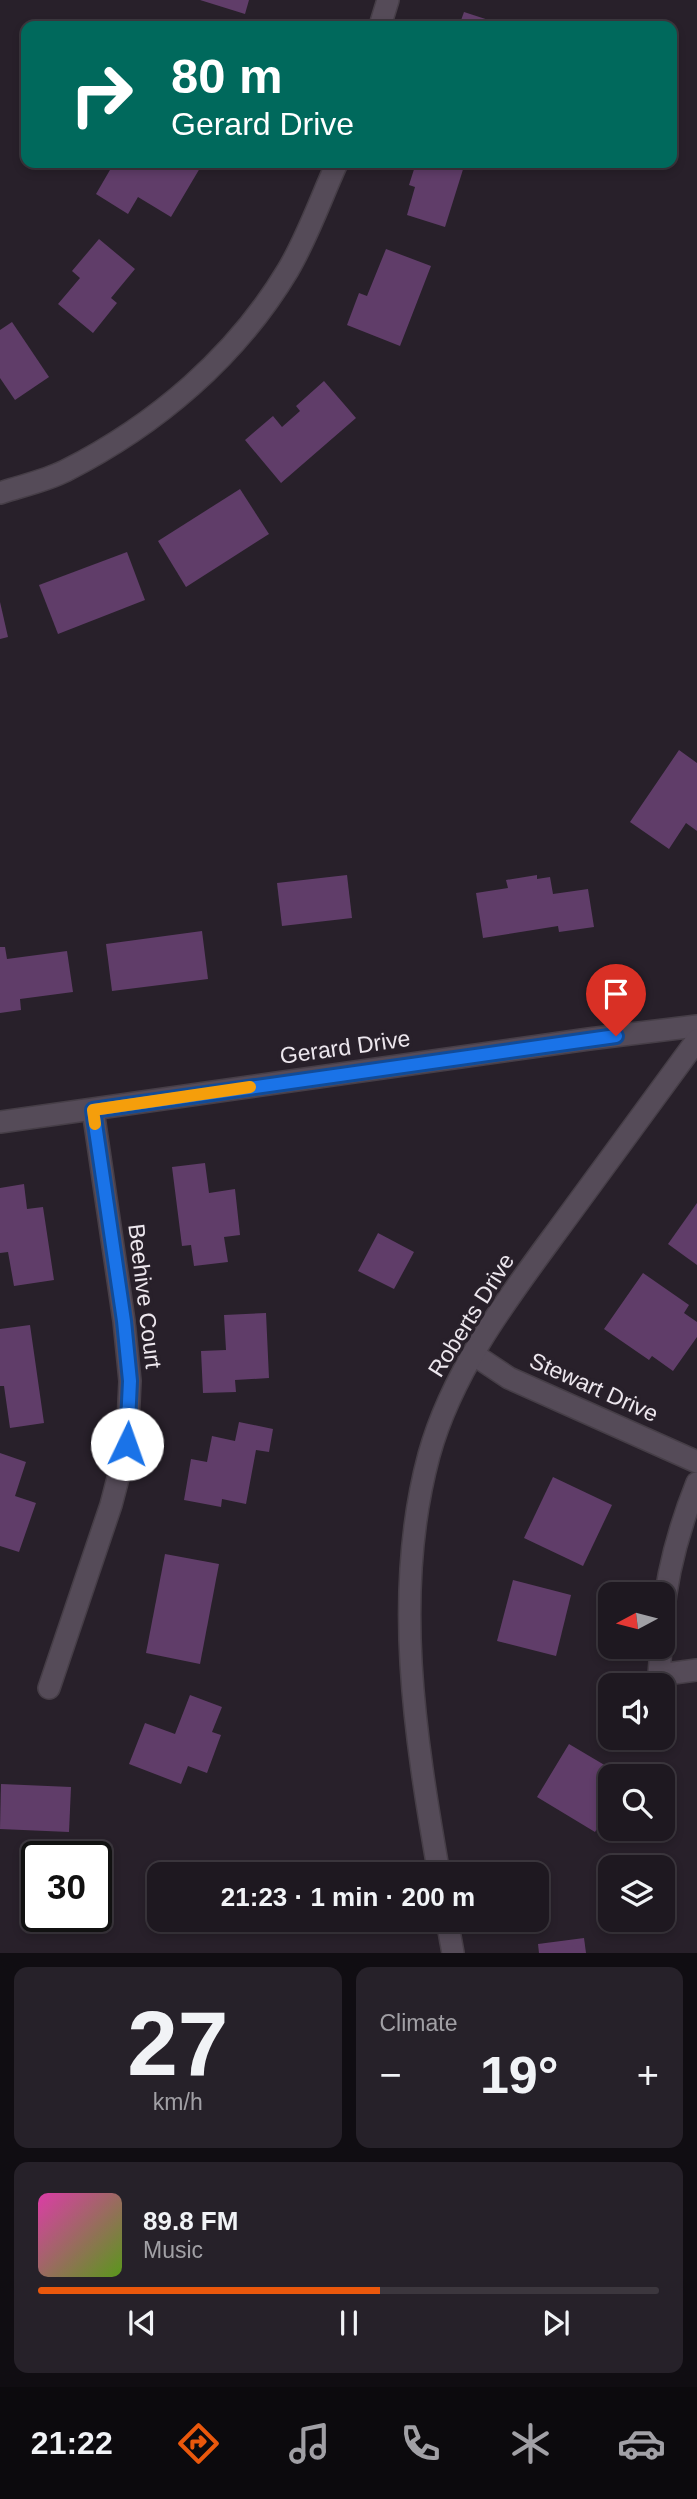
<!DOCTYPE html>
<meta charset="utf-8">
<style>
body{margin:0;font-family:Helvetica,sans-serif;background:#262129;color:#f1f3f6;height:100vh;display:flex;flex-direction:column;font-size:26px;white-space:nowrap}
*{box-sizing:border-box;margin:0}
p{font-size:23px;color:#a1a0a5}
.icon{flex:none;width:38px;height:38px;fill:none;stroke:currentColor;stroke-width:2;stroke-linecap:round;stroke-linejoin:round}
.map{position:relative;height:1953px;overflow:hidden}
.panel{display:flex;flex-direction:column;gap:14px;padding:14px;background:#100d12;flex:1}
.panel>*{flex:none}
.top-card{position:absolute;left:21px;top:21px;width:656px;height:147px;border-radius:14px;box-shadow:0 4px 10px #0003,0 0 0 2px #3c373e;background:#00695c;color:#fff;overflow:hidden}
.needle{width:46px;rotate:263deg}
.fabs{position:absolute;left:598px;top:1582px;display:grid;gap:14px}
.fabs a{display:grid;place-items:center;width:77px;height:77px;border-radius:14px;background:#1e1820;box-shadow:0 4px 10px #0003,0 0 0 2px #3c373e;font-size:35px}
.speed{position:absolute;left:21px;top:1841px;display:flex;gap:14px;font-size:35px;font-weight:700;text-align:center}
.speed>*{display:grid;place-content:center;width:91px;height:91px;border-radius:50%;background:#1e1820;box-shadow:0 4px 10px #0003,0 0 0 2px #3c373e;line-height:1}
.speed .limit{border:4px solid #111;border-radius:10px;background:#fff;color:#111}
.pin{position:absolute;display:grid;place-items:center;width:60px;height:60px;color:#fff;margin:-72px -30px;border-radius:50% 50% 50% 0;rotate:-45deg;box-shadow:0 0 7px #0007}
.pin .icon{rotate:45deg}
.me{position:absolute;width:77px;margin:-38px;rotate:3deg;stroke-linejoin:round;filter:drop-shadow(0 0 5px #0008)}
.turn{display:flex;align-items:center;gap:24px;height:147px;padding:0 35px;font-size:32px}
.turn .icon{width:91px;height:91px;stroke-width:2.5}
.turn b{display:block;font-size:49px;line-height:60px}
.big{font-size:52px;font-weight:800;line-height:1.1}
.panel .widget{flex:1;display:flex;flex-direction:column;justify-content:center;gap:10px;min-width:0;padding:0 24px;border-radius:14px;background:#262129}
.panel .dial{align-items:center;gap:0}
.dial b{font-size:91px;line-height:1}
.song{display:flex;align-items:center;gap:21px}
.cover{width:84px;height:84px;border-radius:10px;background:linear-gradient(135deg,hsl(320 70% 55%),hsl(90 70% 35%))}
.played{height:7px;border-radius:4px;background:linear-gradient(90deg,#ea580c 55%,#3c373e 55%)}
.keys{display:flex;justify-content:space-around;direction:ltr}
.heat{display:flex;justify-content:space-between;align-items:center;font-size:38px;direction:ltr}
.panel .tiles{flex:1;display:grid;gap:14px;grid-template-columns:1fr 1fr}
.widget:last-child{grid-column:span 2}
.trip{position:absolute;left:147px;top:1862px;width:402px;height:70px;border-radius:14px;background:#1e1820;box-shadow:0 4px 10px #0003,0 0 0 2px #3c373e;font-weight:800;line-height:70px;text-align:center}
.tab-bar{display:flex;height:112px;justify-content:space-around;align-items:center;background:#0c0a0d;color:#a1a0a5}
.tab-bar .icon{width:49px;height:49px}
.tab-bar .on{color:#ea580c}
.tab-bar b{font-size:32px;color:#f1f3f6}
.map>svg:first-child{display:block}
.building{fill:#603d69}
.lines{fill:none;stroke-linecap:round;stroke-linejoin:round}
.minor-casing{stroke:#463e47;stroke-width:24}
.minor{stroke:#554b58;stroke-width:21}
.route-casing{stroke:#114b97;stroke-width:18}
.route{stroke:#1a73e8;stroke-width:12}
.slow{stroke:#f59e0b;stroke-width:12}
.labels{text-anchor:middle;stroke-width:7;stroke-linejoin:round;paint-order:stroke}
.street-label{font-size:23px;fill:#ece6ed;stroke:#28202a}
</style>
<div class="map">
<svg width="697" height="1953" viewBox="0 0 697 1953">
<rect width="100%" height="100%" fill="#28202a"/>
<g class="building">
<polygon points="200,0 249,0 245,14"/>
<polygon points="464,12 507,26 459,26"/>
<polygon points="114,163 191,163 200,168 171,217 138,197 128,214 96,194"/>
<polygon points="416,163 465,163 445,227 407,215 415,187 409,185"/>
<polygon points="99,239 135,269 111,298 117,303 93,333 58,304 80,278 72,271"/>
<polygon points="386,249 431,266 400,346 347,325 359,293 367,296"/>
<polygon points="12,322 49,377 15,400 0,378 0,330"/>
<polygon points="324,381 356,418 281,483 245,440 273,416 282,427 300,411 296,406"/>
<polygon points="240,489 269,534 186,587 158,541"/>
<polygon points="127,552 145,600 58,634 39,585"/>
<polygon points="0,602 8,637 0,639"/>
<polygon points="679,750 697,763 697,831 686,823 669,849 630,822"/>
<polygon points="347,875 352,918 282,926 277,883"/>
<polygon points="537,875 537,879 550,877 553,894 588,889 594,927 559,932 558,926 483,938 476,893 508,888 506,880"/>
<polygon points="202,931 208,979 112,991 106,944"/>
<polygon points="0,947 5,947 7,959 67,951 73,992 20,999 21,1010 0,1013"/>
<polygon points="205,1163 209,1193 235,1189 240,1235 224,1237 228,1262 194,1266 191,1245 182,1246 172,1167"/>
<polygon points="24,1184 27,1209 43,1207 54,1280 14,1286 8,1252 0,1253 0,1188"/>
<polygon points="697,1203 697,1265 668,1244"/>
<polygon points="378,1233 414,1252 394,1289 358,1271"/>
<polygon points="643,1273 689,1305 684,1313 697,1322 697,1337 673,1371 652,1356 649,1360 604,1329"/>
<polygon points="266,1313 269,1378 235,1380 236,1392 203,1393 201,1351 226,1350 224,1315"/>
<polygon points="30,1325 44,1423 10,1428 4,1386 0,1386 0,1329"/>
<polygon points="239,1422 273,1429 269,1452 256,1450 246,1504 222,1499 221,1507 184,1500 191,1459 207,1462 212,1436 235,1441"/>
<polygon points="0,1453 26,1462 15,1496 36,1503 19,1552 0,1546"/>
<polygon points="553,1477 612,1505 583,1566 524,1538"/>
<polygon points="165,1554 219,1564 200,1664 146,1653"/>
<polygon points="513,1580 571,1595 556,1656 497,1641"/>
<polygon points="190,1695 222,1707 212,1732 221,1735 207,1773 188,1766 181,1784 129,1764 145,1723 175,1734"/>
<polygon points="569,1744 623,1776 611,1776 611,1806 595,1832 537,1797"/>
<polygon points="1,1784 71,1787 69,1832 0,1829"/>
<polygon points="584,1938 586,1953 539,1953 538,1944"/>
</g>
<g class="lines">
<g class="minor-casing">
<g id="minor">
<polyline points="380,26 388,0"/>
<path d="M0 493C21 486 45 481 65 471 156 425 236 357 288 270 308 236 321 198 337 163"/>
<polyline points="0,1122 589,1039 697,1026"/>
<polyline points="473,1354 509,1378 697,1462"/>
<path d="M663 1618C667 1570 679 1528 697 1483"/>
<polyline points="661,1647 659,1675 697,1670"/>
<polyline points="49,1688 111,1505 127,1444 130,1381 124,1321 93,1110"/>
<path d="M439 1874C415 1737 392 1592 429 1455 453 1368 511 1294 563 1223 608 1162 652 1101 697 1040"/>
<polyline points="447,1920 453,1953"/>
</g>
</g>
<use href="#minor" class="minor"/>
</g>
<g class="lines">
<g class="route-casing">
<polyline id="route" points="127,1444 130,1381 124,1321 93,1110 616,1036"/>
</g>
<use href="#route" class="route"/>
<polyline class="slow" points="95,1124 93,1110 250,1087"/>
</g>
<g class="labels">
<g class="street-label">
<text transform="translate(345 1047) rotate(-8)" y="8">Gerard Drive</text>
<text transform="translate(145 1296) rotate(83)" y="8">Beehive Court</text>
<text transform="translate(471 1315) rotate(-58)" y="8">Roberts Drive</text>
<text transform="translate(594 1387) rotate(24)" y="8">Stewart Drive</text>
</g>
</g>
</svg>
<div class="fabs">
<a><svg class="needle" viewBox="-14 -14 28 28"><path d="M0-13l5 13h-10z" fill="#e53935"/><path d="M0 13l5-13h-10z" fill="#a1a0a5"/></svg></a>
<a><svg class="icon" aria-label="sound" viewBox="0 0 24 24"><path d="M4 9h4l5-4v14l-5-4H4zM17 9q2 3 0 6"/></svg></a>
<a><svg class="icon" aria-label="search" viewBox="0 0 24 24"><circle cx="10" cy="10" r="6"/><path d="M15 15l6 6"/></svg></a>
<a><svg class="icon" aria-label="layers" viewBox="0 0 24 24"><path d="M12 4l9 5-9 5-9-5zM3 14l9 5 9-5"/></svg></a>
</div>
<div class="speed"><div class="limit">30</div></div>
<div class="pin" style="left:616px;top:1036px;background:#d93025"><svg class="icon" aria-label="arrive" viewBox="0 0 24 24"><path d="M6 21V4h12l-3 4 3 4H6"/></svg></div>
<svg class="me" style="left:127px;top:1444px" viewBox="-20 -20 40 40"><circle r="19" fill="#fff"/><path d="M0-13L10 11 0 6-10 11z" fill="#1a73e8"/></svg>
<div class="trip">21:23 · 1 min · 200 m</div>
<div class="top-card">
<div class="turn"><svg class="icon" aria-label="right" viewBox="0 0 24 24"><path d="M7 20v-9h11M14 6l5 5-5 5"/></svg><div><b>80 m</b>Gerard Drive</div></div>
</div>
</div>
<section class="panel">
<div class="tiles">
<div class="widget dial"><b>27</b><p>km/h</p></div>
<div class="widget"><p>Climate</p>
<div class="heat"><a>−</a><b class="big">19°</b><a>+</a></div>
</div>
<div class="widget">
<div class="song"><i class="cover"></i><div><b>89.8 FM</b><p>Music</p></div></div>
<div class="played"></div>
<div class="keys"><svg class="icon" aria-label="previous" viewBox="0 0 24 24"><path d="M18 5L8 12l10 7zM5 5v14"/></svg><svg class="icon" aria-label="pause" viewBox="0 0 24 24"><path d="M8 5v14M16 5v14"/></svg><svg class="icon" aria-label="next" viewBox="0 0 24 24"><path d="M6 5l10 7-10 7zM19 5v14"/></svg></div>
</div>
</div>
</section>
<nav class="tab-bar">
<b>21:22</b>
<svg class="icon on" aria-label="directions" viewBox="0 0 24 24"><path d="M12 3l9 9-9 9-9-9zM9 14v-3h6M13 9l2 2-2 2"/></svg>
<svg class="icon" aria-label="music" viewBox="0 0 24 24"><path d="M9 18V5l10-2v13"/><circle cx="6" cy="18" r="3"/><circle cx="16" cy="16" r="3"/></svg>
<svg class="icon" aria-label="phone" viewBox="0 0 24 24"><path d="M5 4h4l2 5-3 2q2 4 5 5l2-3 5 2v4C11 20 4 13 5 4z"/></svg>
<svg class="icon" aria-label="climate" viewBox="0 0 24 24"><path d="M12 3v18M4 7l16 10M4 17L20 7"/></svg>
<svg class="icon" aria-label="car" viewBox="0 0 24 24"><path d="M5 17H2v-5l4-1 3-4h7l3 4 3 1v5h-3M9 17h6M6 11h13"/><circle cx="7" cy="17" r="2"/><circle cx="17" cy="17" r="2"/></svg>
</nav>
